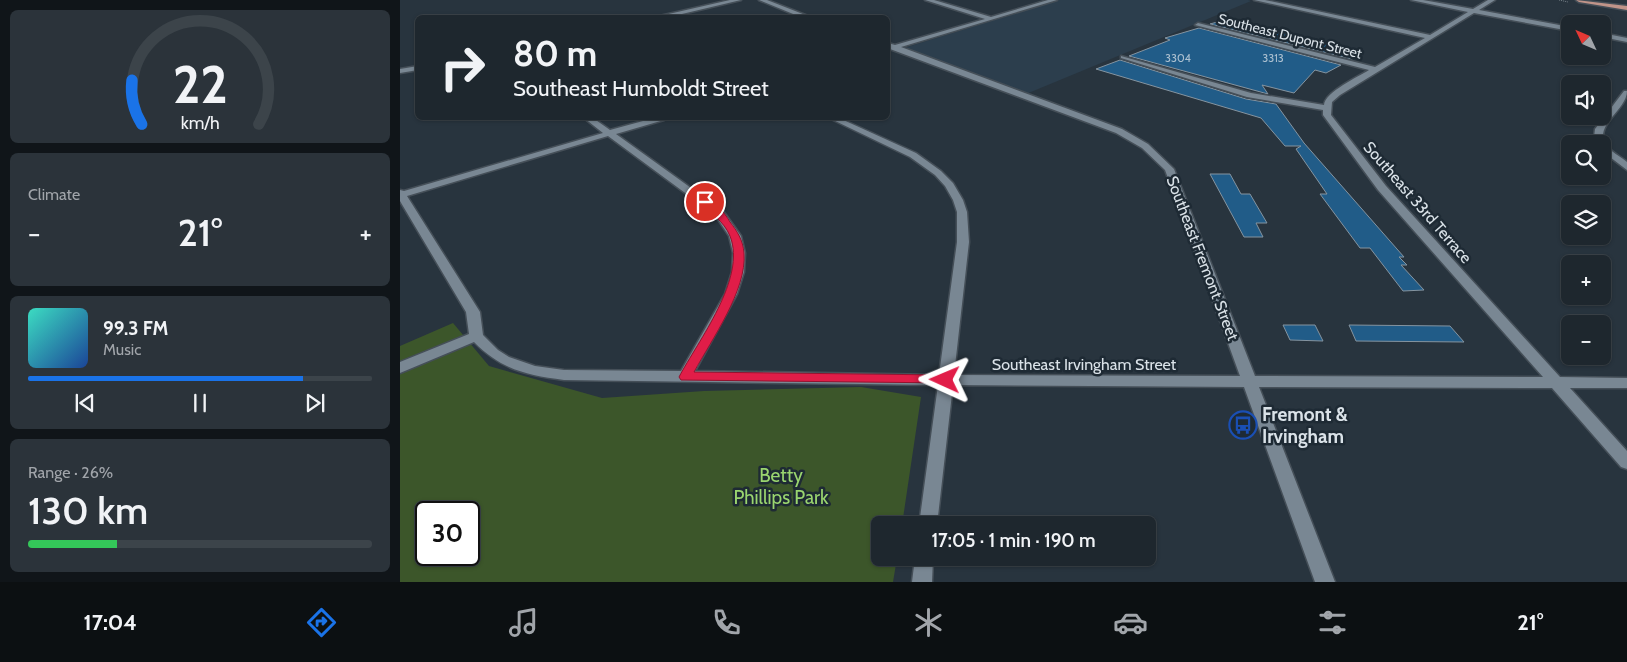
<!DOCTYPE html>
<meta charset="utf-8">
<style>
body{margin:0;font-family:Cabin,sans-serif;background:#2b333a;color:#f1f3f6;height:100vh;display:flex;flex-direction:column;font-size:19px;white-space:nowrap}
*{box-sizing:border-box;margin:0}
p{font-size:16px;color:#a1a5aa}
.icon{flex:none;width:28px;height:28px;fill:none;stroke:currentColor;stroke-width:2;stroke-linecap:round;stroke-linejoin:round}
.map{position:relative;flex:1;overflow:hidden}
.details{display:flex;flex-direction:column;gap:10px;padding:10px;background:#101519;width:400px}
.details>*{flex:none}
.top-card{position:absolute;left:15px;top:15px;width:475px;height:105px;border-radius:8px;box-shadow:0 1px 4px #0004,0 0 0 1px #3c444a;background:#1e272e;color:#f1f3f6;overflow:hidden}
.needle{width:32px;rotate:314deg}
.buttons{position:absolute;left:1161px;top:15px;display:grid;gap:10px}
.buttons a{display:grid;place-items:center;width:50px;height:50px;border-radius:8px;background:#1e272e;box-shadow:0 1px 4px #0004,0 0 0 1px #3c444a;font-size:25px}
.speed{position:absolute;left:15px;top:501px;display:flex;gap:10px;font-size:25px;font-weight:700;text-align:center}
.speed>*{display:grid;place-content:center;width:65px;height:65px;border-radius:50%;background:#1e272e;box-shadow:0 1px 4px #0004,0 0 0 1px #3c444a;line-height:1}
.speed .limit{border:2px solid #111;border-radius:8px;background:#fff;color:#111}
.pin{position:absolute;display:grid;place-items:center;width:42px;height:42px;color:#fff;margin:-21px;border:2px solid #fff;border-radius:50%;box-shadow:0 1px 5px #0007}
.me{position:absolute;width:55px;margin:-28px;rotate:271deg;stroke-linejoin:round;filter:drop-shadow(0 0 4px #0008)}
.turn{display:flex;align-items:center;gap:18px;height:105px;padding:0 15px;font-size:22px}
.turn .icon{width:65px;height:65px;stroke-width:2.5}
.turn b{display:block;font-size:35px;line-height:42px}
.big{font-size:38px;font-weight:600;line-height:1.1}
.details .widget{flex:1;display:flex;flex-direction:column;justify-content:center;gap:8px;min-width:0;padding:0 18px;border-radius:8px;background:#2b333a}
.details .dial{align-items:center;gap:0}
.dial svg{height:130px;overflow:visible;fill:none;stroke:#3c444a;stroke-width:7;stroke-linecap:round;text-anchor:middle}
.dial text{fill:#f1f3f6;stroke:none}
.song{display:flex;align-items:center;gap:15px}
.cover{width:60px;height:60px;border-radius:8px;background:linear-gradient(135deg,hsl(170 70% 55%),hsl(220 70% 35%))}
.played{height:5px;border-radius:2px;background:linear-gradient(90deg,#1a73e8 80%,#3c444a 80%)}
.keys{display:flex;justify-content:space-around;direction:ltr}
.heat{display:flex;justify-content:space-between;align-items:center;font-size:28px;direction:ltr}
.charge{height:8px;border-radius:4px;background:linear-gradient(90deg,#34c759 26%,#3c444a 0)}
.trip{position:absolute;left:471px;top:516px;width:285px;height:50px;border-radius:8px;background:#1e272e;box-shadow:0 1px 4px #0004,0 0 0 1px #3c444a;font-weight:600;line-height:50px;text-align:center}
.menu{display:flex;height:80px;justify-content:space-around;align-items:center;background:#0c1012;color:#a1a5aa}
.menu .icon{width:35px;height:35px}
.menu .current{color:#1a73e8}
.menu b{font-size:22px;color:#f1f3f6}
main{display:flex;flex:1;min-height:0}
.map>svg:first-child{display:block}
.built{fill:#2c3e4d}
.green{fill:#3c562a;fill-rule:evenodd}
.building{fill:#215c88;stroke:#8594a0}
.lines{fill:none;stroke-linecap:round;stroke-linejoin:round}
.minor-casing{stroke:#454f58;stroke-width:3}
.major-casing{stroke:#454f58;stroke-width:3}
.path{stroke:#78828a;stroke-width:1;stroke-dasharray:1 1;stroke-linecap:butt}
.minor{fill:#798793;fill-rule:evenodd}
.major{fill:#c09489;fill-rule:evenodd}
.route{fill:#e11d48;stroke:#92132f}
.labels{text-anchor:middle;stroke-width:5;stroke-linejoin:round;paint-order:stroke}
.far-number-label{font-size:11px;fill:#acc0d0}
.far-street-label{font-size:14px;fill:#dae2e8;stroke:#1e2a34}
.street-label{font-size:16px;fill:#dae2e8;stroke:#1e2a34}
.near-poi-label{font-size:19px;font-weight:bold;fill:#dae2e8;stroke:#1e2a34;text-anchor:start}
.near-park-label{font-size:19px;fill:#9ad56f;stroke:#1e2a34}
</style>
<main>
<section class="details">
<div class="widget dial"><svg viewBox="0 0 100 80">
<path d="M14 69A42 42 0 1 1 86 69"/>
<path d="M14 69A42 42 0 0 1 8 42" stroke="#1a73e8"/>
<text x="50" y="56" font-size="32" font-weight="700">22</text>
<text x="50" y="72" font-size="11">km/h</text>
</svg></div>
<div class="widget"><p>Climate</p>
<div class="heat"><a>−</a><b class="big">21°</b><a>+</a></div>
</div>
<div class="widget">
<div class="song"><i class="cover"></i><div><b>99.3 FM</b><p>Music</p></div></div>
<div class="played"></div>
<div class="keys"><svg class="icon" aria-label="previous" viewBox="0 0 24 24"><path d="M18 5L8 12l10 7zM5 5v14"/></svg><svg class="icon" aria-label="pause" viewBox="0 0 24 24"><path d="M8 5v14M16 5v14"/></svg><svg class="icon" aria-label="next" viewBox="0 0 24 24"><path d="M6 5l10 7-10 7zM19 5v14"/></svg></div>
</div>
<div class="widget"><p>Range · 26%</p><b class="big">130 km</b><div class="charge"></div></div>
</section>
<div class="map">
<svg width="1227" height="582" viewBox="0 0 1227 582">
<rect width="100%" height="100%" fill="#28343e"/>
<polygon class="built" points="659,0 848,0 851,1 626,94 504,48"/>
<path class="green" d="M53 323 89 366 202 398 304 391 461 387 521 397 502 525H480V558H497L493 582H0V346ZM26 512H69V555H26Z"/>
<g class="building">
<polygon points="828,19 854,26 964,52 952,59 810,24"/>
<polygon points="799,28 941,65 926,73 915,70 894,93 862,85 868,94 729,56 770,40 765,38"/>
<polygon points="720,60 846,99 876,104 904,143 1004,257 999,257 1007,265 1001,265 1024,290 1003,291 970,248 960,248 920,194 927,194 896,149 901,146 885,146 861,118 696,69"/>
<polygon points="810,174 830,174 841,194 850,194 867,223 856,223 863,237 844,237"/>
<polygon points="883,325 915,325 923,341 890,340"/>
<polygon points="949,325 1050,326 1064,342 956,341"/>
</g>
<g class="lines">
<g class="minor-casing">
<g id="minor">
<polygon points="330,0 341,0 265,18 251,18"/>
<polygon points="359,0 367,0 413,18 403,18"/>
<path d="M525 0H534L591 17 648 0H657L501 47 722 129 748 144 774 169 855 376 1143 377 978 190 923 115V110L847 97 721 58V56L851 93 924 105C925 92 958 77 969 70L795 25 798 23 975 67 1025 38 854 0H865L1030 35 1068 12 1011 0H1023L1073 9 1088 0H1095L1079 10 1170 27V31L1074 13 940 95 932 102 931 115 986 186 1160 377 1227 378V388H1170L1227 451V469L1221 467 1152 388 859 387 935 582H915L844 387 553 385 537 525H519L538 385 164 380C126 375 102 370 74 342L0 373V362L69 334 66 312 0 201V190L4 191 203 133 184 118H193L210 130 254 118H265L264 120 216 134 323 211 341 236 345 253 344 272 337 294 295 371 539 375 557 242V212L553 200 545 186 535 175 510 157 429 118H439L516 153 541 171 553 183 563 200 567 212 569 242 554 375 840 376 765 170 742 148 716 133 490 49 488 43 495 45 585 19ZM208 136 315 215 329 236 333 253 332 272 325 294 281 371 164 370 135 366 109 357 98 350 83 335 80 312 7 196Z"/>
<polygon points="1202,33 1227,38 1227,42 1202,37"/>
<polygon points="18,66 18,70 0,73 0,69"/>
<path d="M1224 91H1227C1227 110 1193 125 1206 145 1210 151 1221 157 1227 162V170L1202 151V144H1197L1194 137 1195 129Z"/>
<polygon points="515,558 533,558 532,582 512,582"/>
</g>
</g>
<g class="major-casing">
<polygon id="major" points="1176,0 1227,6 1227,10 1179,2"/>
</g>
<polyline class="path" points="1159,0 1168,2"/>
<use href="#minor" class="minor"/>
<use href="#major" class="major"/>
</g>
<path class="route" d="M305 199C316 202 324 212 330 222 337 231 343 240 344 253 347 290 312 339 294 372L545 375 552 380 550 383 281 380 279 377C298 341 347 278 330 236 324 221 310 213 300 202Z"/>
<defs>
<g id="bus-ring" transform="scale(1.4375)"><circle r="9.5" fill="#1e2a34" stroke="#1a4fb4" stroke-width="1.5"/><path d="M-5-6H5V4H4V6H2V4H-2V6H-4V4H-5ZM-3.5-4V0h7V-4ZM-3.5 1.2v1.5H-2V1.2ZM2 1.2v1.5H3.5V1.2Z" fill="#1a4fb4"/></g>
</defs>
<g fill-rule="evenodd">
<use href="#bus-ring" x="843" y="425"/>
</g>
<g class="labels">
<g class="far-number-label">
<text x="778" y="62">3304</text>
<text x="873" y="62">3313</text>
</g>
<g class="far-street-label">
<text transform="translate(890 36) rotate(14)" y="5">Southeast Dupont Street</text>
</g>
<g class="street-label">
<text transform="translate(1018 202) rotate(49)" y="6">Southeast 33rd Terrace</text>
<text transform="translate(803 258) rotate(69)" y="6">Southeast Fremont Street</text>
<text x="684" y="370">Southeast Irvingham Street</text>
</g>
<g class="near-poi-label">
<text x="862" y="421">Fremont &amp;<tspan x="862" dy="22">Irvingham</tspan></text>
</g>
<g class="near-park-label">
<text x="381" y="482">Betty<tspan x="381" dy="22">Phillips Park</tspan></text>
</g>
</g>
</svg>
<div class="buttons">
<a><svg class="needle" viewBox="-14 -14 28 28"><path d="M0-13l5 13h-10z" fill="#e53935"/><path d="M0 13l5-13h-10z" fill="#a1a5aa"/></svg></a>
<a><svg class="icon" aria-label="sound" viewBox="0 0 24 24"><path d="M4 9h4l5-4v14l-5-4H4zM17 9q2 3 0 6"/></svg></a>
<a><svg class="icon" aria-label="search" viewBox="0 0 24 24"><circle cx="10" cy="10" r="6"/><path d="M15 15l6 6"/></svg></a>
<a><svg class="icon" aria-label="layers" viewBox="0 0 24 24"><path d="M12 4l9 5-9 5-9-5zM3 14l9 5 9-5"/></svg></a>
<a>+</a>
<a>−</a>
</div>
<div class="speed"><div class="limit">30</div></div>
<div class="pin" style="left:305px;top:202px;background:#d93025"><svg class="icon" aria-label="arrive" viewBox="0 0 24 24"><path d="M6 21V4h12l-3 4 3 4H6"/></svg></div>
<svg class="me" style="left:545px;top:380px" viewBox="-20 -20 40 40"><path d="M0-17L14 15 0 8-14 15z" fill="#e11d48" stroke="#fff" stroke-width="4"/></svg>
<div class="trip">17:05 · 1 min · 190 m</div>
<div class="top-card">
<div class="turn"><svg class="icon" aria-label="right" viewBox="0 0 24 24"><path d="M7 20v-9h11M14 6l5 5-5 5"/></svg><div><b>80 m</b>Southeast Humboldt Street</div></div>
</div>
</div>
</main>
<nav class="menu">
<b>17:04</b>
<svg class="icon current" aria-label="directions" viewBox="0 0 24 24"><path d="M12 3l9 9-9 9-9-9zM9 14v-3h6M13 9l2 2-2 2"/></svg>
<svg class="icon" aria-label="music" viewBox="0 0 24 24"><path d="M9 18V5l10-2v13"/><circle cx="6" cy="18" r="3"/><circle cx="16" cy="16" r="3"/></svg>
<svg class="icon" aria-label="phone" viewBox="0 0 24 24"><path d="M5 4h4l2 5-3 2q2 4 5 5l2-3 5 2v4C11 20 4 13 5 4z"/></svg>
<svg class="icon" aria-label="climate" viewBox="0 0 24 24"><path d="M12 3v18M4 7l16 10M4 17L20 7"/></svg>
<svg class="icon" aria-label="car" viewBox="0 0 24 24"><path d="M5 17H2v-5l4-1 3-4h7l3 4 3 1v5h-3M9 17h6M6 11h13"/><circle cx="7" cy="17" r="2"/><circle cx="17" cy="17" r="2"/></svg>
<svg class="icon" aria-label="filters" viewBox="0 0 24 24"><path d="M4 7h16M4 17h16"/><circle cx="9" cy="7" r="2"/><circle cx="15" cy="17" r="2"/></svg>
<b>21°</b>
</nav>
